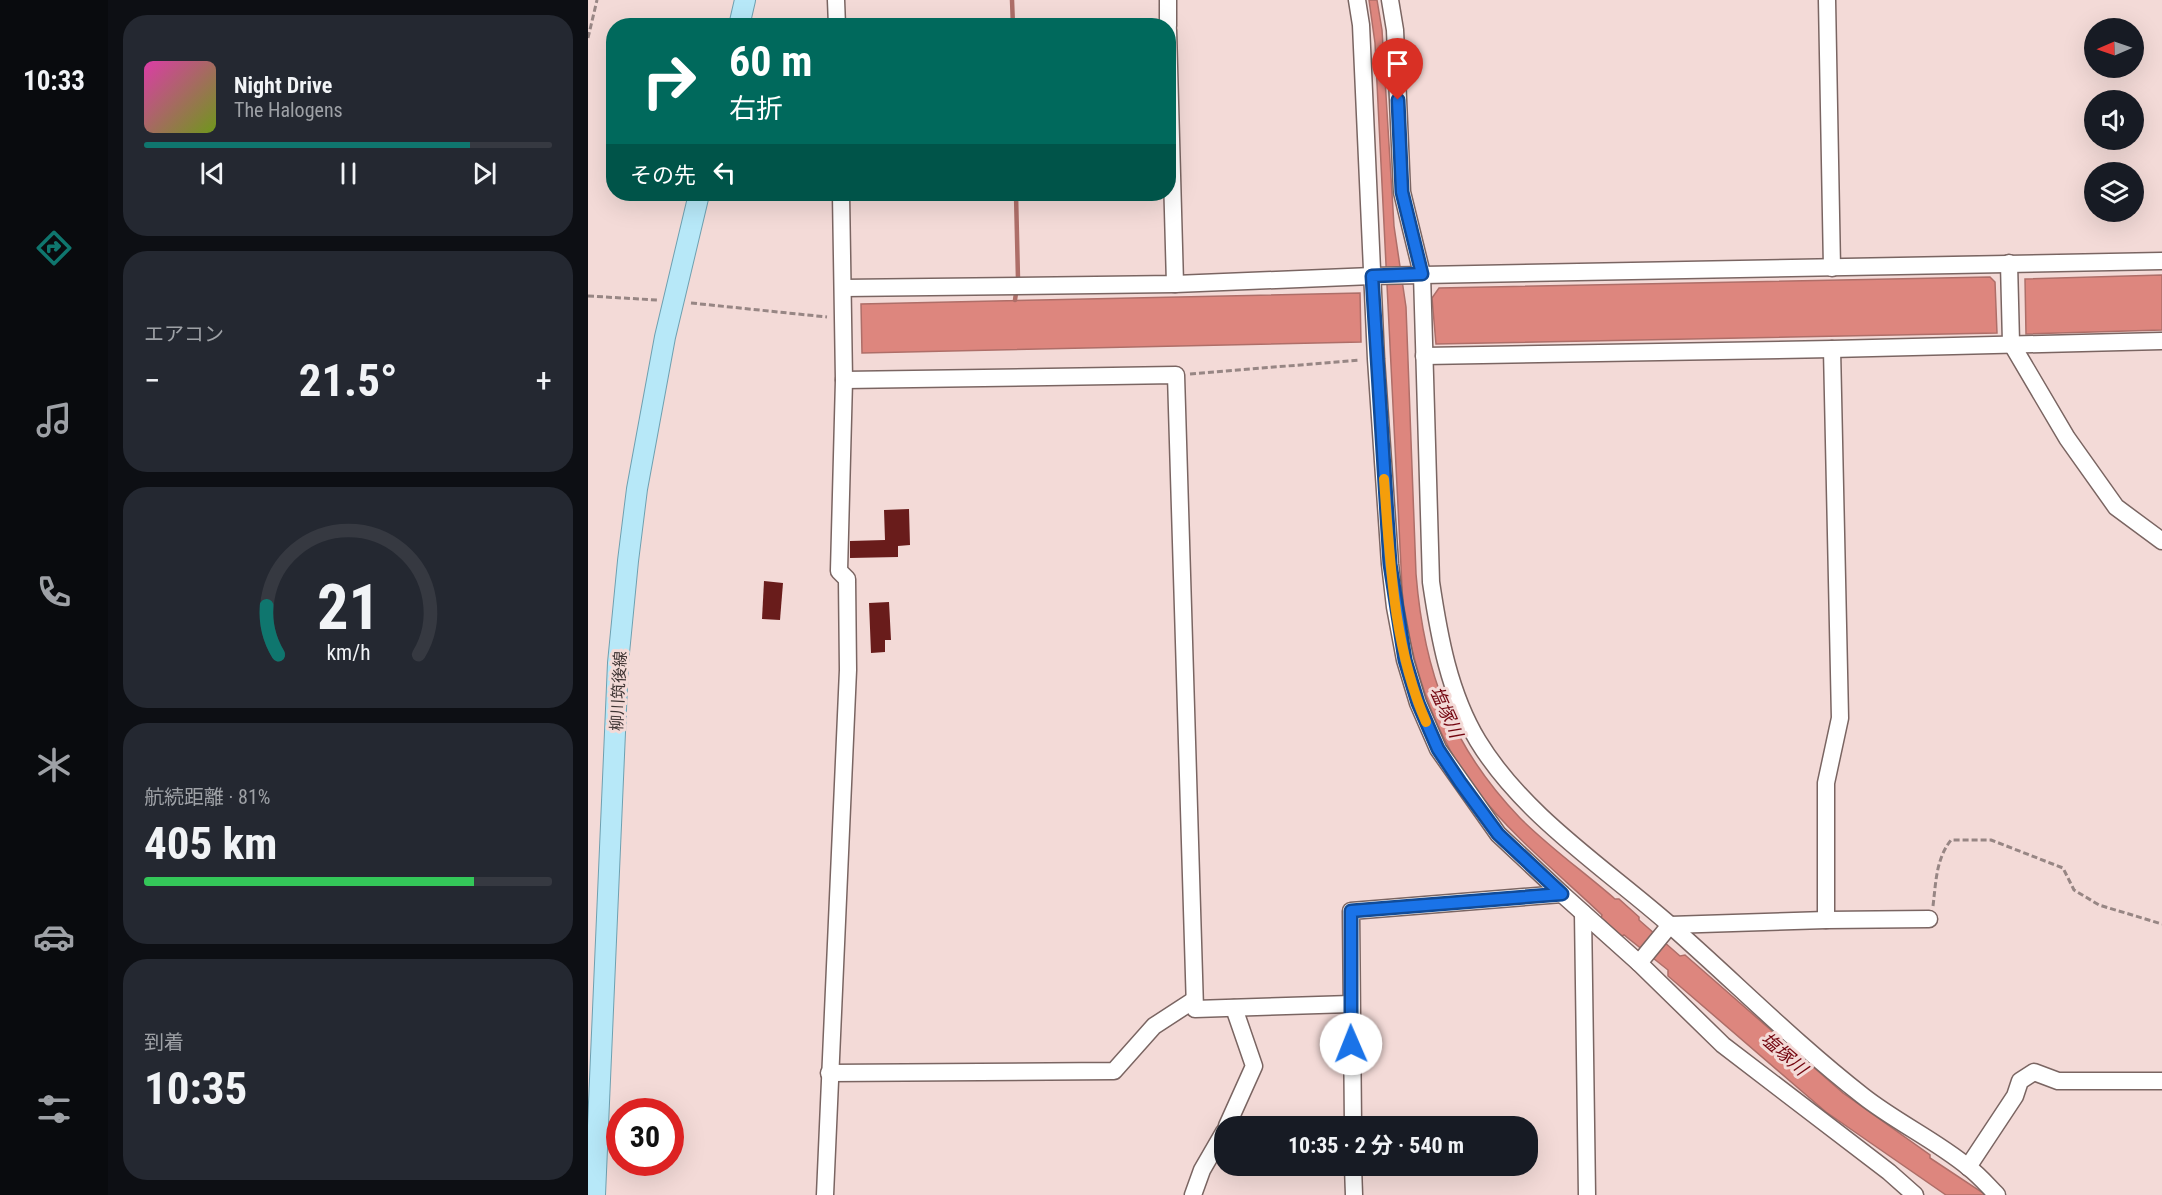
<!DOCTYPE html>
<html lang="ja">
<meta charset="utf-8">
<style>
body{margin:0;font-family:"Roboto Condensed","Noto Sans JP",sans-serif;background:#242831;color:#f1f3f6;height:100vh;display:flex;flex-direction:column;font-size:22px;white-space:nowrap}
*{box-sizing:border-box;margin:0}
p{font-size:20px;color:#9ea1a6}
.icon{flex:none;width:33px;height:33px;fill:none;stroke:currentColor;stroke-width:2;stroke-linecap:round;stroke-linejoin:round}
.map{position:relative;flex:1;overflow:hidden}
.drawer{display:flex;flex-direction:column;gap:15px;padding:15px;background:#0d0f14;width:480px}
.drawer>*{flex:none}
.banner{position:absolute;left:18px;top:18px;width:570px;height:183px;border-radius:24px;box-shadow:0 6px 24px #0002;background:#00695c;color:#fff;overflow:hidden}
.needle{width:39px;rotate:268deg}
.controls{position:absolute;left:1496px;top:18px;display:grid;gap:12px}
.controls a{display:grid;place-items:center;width:60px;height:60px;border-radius:50%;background:#171b24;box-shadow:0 6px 24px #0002;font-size:30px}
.speed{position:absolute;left:18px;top:1098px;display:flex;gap:12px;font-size:30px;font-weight:700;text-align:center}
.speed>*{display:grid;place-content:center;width:78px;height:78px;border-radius:50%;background:#171b24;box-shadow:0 6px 24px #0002;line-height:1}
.speed .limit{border:9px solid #d22;background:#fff;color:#111}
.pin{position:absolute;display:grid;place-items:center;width:51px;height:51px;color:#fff;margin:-62px -26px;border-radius:50% 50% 50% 0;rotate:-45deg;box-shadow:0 0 6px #0007}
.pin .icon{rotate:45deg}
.me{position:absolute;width:66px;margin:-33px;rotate:359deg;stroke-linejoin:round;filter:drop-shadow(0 0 4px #0008)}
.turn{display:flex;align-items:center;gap:21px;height:126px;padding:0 24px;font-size:27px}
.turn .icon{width:78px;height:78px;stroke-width:2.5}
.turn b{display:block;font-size:42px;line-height:51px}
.then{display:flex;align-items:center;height:57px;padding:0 24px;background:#0003;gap:12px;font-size:22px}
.big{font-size:45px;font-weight:700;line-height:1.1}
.drawer .widget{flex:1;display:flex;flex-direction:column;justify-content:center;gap:9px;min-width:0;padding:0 21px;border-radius:24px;background:#242831}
.drawer .dial{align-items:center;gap:0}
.dial svg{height:156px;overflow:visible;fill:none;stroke:#363941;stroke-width:7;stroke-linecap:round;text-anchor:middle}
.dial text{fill:#f1f3f6;stroke:none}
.song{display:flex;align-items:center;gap:18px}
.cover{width:72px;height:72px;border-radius:9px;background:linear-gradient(135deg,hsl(320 70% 55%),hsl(80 70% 35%))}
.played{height:6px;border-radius:3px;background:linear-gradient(90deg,#0f766e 80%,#363941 80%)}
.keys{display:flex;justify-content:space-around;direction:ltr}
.heat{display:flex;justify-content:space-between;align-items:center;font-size:33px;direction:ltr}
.charge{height:9px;border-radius:4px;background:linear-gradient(90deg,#34c759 81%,#363941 0)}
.trip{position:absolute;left:626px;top:1116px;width:324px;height:60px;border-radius:24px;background:#171b24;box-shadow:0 6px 24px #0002;font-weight:700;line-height:60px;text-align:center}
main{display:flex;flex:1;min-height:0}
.tabs{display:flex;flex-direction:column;width:108px;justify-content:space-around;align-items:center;background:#090b0e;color:#9ea1a6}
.tabs .icon{width:42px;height:42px}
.tabs .selected{color:#0f766e}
.tabs b{font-size:27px;color:#f1f3f6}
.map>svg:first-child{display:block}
.water{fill:#dd867e;stroke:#ae6e68;stroke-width:1.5}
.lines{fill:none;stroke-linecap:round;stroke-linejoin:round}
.stream{stroke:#ae6e68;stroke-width:4.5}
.building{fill:#691c1b}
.minor-casing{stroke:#7a6562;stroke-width:19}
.major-casing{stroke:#6ea0b0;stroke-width:22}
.path{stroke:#978684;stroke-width:3;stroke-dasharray:6 3;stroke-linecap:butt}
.minor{stroke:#fff;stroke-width:16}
.major{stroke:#b7e8f8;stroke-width:20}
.route-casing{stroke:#114b97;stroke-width:15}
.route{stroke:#1a73e8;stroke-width:10}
.slow{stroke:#f59e0b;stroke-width:10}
.labels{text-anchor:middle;stroke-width:6;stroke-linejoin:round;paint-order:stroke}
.street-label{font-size:16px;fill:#403635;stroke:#f3dad7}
.water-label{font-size:18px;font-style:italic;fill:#73050f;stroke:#f3dad7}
</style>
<main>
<nav class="tabs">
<b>10:33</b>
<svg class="icon selected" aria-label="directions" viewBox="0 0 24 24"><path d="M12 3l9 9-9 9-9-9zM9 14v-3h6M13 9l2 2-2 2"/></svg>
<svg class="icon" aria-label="music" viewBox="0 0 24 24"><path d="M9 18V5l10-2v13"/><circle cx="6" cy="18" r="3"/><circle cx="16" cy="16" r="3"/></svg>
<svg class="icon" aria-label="phone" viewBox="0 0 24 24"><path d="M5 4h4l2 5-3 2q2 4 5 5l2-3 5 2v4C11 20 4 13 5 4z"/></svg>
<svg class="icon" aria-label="climate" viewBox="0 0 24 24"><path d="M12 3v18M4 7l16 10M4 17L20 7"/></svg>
<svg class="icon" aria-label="car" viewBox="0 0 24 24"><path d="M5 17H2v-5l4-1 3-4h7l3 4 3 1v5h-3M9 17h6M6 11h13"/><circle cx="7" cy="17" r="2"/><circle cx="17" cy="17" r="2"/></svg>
<svg class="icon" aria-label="filters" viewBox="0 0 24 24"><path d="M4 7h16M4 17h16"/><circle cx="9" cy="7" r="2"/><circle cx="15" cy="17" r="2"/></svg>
</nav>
<section class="drawer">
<div class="widget">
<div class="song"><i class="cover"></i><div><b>Night Drive</b><p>The Halogens</p></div></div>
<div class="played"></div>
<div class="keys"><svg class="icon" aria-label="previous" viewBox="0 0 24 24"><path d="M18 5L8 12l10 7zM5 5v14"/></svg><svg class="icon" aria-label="pause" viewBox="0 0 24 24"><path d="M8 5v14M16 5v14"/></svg><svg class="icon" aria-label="next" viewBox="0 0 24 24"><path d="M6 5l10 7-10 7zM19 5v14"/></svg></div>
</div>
<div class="widget"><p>エアコン</p>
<div class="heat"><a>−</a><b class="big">21.5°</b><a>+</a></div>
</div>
<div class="widget dial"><svg viewBox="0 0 100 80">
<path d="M14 69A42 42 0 1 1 86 69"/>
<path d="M14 69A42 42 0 0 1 8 44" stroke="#0f766e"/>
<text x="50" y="56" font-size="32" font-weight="700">21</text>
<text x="50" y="72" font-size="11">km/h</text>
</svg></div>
<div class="widget"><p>航続距離 · 81%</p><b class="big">405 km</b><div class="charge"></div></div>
<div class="widget"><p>到着</p><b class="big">10:35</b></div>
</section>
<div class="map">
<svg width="1574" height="1195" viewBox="0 0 1574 1195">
<rect width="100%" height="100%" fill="#f3dad7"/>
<g class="water">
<path d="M781 0H789L794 30 806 226 818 307 828 574C836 673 863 746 932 818 961 847 996 872 1027 899H1031L1051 917V920L1092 956 1097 955 1255 1093 1342 1155V1158L1398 1195H1358L1238 1112 1080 976V970L1036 935 1034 936 1013 918 1014 915C972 875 925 837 890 792 847 738 827 673 815 607L787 43Z"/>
<polygon points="1574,275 1574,330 1438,334 1437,279"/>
<polygon points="1402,277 1407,282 1409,333 848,344 844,298 851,288"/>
<polygon points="772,293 773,342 274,353 273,304"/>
</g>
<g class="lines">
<g class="stream">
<polyline points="424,0 425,26"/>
<polyline points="427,300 430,279 428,194"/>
</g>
</g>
<g class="building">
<polygon points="321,509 322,545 310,546 310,557 262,558 262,541 297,540 296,510"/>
<polygon points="176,581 195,583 192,620 174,619"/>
<polygon points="301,602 303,640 297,640 297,652 283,653 281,603"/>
</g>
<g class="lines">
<g class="minor-casing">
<g id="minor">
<polyline points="248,0 249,26"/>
<polyline points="580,0 580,26"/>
<polyline points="769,0 773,25 788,359 802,564 807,607 817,660 830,703 850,749 910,834 974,894 1051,963 1135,1045 1301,1172 1327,1195"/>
<path d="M802 0 807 30 814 192 834 274 843 582C851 636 861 693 890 741 935 815 1017 868 1082 925 1147 982 1207 1043 1275 1096 1308 1122 1347 1140 1380 1167 1391 1175 1400 1186 1409 1195"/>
<polyline points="1239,0 1244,268"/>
<polyline points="580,30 587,284"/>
<polyline points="1421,263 1423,343 1479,438 1528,507 1574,541"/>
<polyline points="255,288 587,284 784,276 1574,261"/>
<polyline points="836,356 1244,349 1574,341"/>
<polyline points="256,380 588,375 607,1009 763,1004"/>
<polyline points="995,913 999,1195"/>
<polyline points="1238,920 1238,783 1252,718 1244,349"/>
<polyline points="1051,963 1082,925 1238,920 1341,919"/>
<polyline points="241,1073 526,1071 566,1026 606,1000"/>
<polyline points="639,1126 666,1066 646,1008"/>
<polyline points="765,1126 763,911 974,894"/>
<polyline points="765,1166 766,1195"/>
<polyline points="1380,1167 1427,1096 1432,1081 1446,1072 1470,1081 1574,1081"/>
<polyline points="237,1195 260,670 259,579 251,571 256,380 253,194"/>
<polyline points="605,1195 614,1170 636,1132"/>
</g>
</g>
<g class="major-casing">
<g id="major">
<polyline points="151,26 157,0"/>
<polyline points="7,1195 30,663 40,561 49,489 77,337 111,194"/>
</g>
</g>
<g class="path">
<polyline points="0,38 9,0"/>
<polyline points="0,296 69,300"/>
<polyline points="103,303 239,317"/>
<polyline points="602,374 772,360"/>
<path d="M1345 906C1348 882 1348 859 1363 840H1403L1475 868 1486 890 1511 905 1574 924"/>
</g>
<use href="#minor" class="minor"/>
<use href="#major" class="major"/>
</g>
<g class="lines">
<g class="route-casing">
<polyline id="route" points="763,1044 763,911 974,894 910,834 872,782 850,749 830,703 817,660 802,564 784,276 834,274 814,192 810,100"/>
</g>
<use href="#route" class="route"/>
<path class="slow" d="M796 479C802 561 805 646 838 722"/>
</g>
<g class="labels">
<g class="street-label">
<text transform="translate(30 691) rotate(-87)" y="6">柳川筑後線</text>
</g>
<g class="water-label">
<text transform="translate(858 712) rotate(66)" y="6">塩塚川</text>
<text transform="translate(1196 1054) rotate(41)" y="6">塩塚川</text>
</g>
</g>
</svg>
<div class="controls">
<a><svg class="needle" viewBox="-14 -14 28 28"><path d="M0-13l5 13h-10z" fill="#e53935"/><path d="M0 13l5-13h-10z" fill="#9ea1a6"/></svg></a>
<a><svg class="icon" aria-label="sound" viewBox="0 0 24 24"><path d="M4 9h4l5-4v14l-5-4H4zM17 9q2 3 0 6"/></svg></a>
<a><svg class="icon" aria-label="layers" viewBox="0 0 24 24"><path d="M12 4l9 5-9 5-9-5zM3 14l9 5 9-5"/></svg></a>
</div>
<div class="speed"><div class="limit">30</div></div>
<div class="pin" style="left:810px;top:100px;background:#d93025"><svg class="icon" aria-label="arrive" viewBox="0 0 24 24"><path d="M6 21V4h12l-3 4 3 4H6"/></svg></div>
<svg class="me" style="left:763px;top:1044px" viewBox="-20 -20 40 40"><circle r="19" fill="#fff"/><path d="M0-13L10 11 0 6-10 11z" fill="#1a73e8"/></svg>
<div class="trip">10:35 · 2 分 · 540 m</div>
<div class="banner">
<div class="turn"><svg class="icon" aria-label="right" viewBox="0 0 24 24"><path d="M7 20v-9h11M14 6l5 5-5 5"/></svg><div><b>60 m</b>右折</div></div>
<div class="then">その先<svg class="icon" aria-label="left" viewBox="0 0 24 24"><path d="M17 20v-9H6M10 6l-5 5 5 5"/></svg></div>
</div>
</div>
</main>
